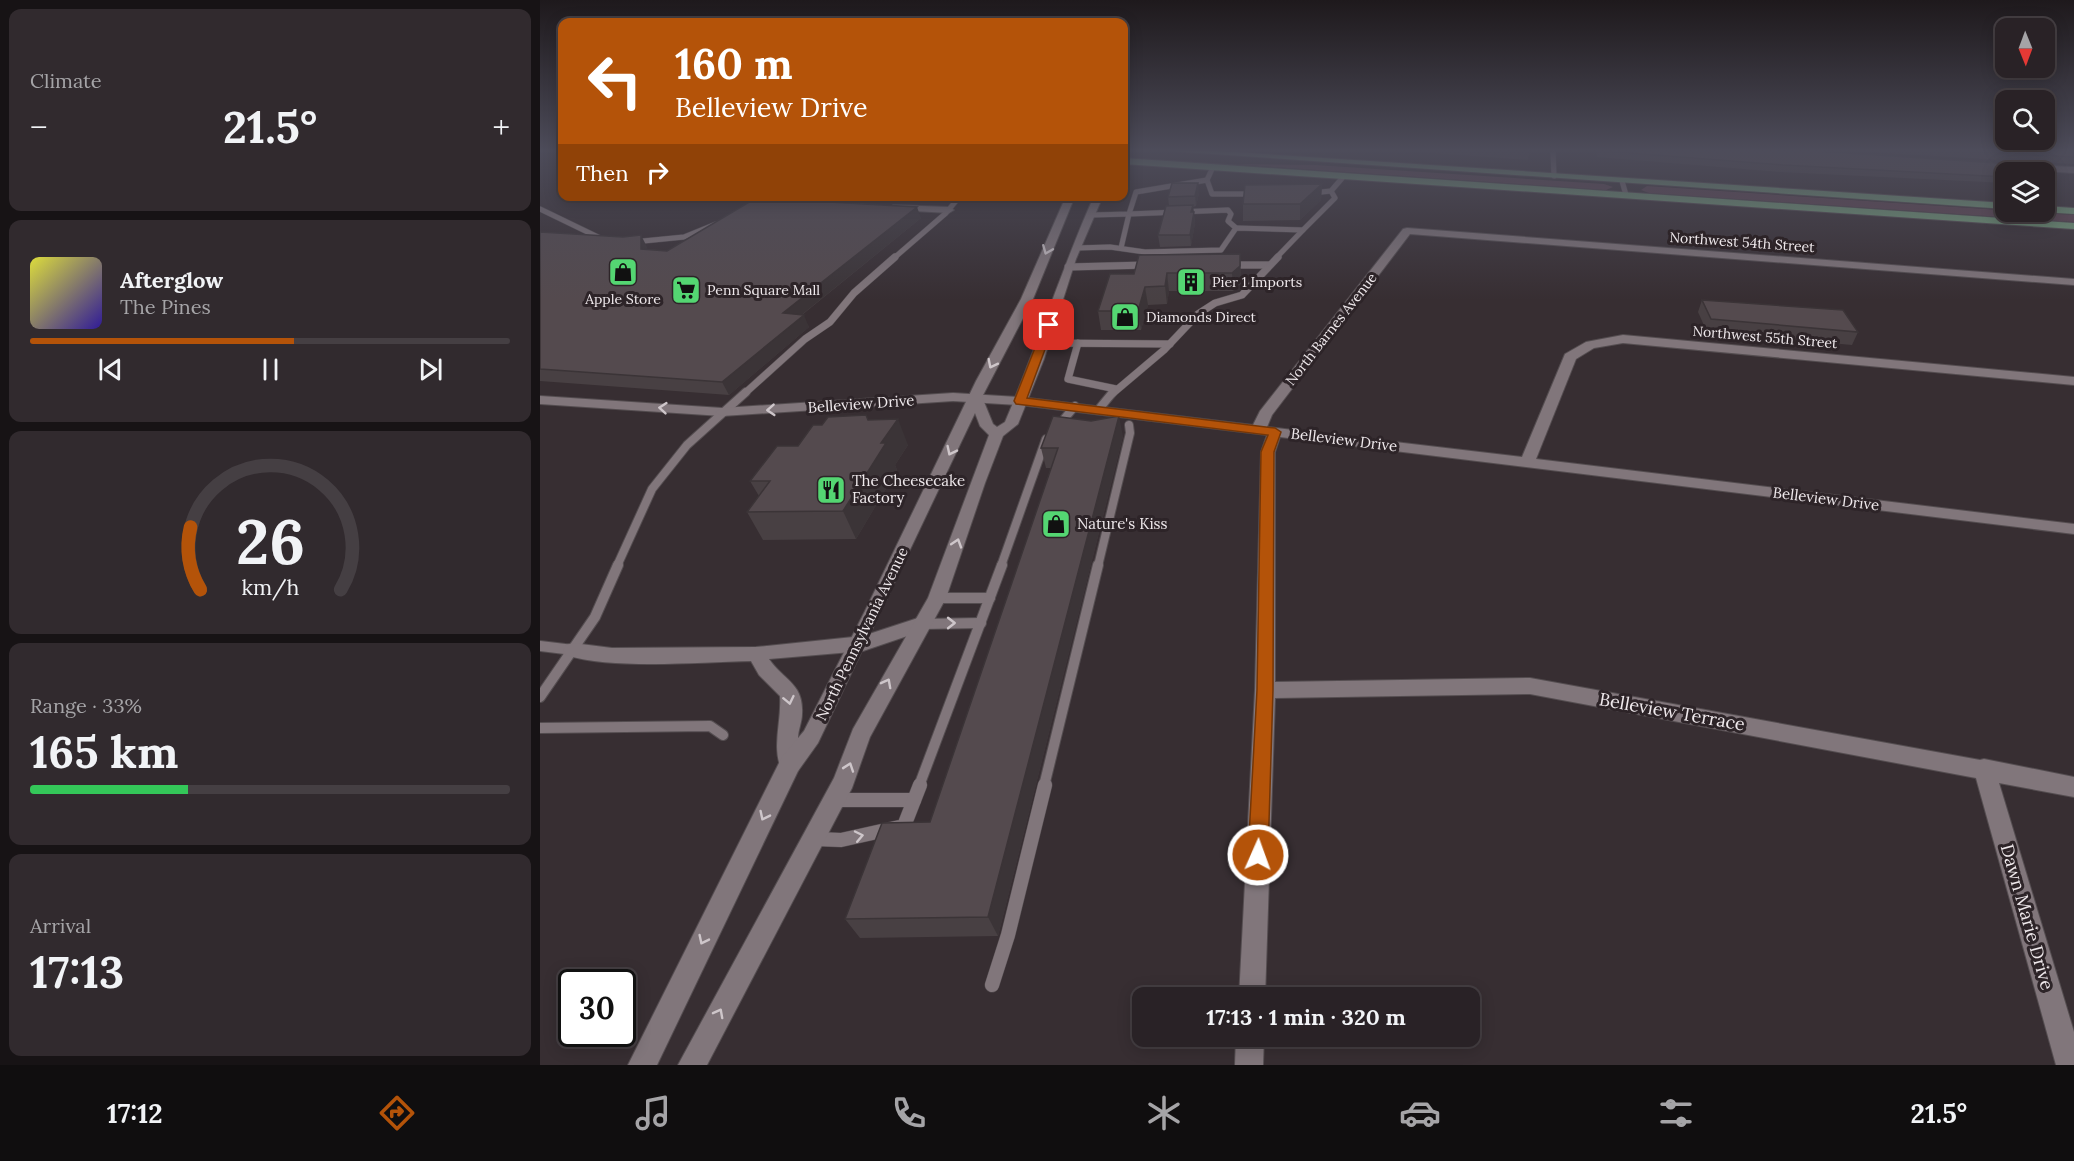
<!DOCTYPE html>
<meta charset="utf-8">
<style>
body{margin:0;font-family:Lora,serif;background:#312a2e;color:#f1f3f6;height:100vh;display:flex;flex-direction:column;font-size:22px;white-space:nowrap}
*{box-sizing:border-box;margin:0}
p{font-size:20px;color:#a5a4a7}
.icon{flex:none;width:33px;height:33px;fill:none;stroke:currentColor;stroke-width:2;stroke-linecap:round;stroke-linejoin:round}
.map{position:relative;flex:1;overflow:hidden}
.panel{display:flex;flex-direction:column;gap:9px;padding:9px;background:#171315;width:540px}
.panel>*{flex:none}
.guide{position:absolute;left:18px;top:18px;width:570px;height:183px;border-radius:12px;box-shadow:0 3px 15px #0003,0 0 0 2px #453f43;background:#b45309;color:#fff;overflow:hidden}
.needle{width:39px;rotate:179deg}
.fabs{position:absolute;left:1455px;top:18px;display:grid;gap:12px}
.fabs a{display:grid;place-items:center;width:60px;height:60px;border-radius:12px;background:#292226;box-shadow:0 3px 15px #0003,0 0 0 2px #453f43;font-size:30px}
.speed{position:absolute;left:18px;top:969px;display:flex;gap:12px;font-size:30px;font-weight:700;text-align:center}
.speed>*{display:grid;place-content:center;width:78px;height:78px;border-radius:50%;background:#292226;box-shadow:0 3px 15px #0003,0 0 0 2px #453f43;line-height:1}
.speed .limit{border:3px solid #111;border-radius:9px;background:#fff;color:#111}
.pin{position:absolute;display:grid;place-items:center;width:51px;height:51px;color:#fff;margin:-26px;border-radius:12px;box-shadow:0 3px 9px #0006}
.me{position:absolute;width:66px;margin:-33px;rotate:2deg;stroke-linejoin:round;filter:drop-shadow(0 0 4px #0008)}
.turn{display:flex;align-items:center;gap:21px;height:126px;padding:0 18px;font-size:27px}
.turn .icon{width:78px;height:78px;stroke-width:2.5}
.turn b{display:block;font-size:42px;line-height:51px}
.then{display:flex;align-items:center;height:57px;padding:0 18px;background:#0003;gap:12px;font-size:22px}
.big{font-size:45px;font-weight:700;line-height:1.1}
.panel .widget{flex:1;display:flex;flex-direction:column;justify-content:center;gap:9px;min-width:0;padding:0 21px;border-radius:12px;background:#312a2e}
.panel .dial{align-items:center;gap:0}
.dial svg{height:156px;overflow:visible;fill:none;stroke:#453f43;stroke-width:7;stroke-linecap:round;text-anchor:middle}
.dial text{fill:#f1f3f6;stroke:none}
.song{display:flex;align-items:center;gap:18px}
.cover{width:72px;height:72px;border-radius:9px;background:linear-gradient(135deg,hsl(60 70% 55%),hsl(250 70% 35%))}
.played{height:6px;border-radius:3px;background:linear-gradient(90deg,#b45309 55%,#453f43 55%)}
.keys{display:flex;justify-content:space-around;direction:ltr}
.heat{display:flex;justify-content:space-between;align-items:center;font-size:33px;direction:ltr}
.charge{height:9px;border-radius:4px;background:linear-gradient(90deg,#34c759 33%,#453f43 0)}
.trip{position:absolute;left:592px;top:987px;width:348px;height:60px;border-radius:12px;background:#292226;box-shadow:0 3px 15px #0003,0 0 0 2px #453f43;font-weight:700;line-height:60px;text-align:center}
.menu{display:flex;height:96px;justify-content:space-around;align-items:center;background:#100e0f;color:#a5a4a7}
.menu .icon{width:42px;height:42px}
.menu .selected{color:#b45309}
.menu b{font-size:27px;color:#f1f3f6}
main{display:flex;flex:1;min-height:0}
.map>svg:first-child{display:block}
.green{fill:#614451}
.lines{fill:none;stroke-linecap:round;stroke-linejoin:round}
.service-far4-casing{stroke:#544d50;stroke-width:6}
.service-far3-casing{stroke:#544d50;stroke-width:8}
.service-far2-casing{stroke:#544d50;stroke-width:10}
.service-far1-casing{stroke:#544d50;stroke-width:12}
.service-casing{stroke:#544d50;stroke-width:15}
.minor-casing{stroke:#544d50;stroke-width:2}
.tertiary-casing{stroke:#544d50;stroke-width:2}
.secondary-casing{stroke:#544d50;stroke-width:2}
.trunk-casing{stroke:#544d50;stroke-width:2}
.service-far4{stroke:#81767b;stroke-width:5}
.service-far3{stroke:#81767b;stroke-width:7}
.service-far2{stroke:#81767b;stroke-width:8}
.service-far1{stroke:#81767b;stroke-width:10}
.service{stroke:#81767b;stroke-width:14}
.minor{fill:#81767b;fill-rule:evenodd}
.tertiary{fill:#81767b;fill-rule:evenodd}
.secondary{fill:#81767b;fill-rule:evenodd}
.trunk{fill:#78a87e;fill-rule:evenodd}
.wall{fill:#484043}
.shaded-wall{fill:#3b3437}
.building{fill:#544a4e;stroke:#3b3437;stroke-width:1.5}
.oneway{stroke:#cec6ca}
.route{fill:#b45309;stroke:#753606;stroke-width:1.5}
.labels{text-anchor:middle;stroke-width:6;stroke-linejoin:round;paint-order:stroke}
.far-street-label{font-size:14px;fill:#efe9ec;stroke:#2d2428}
.far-poi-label{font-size:14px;fill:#efe9ec;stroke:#2d2428;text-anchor:start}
.street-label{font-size:15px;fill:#efe9ec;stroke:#2d2428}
.poi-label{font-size:15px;fill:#efe9ec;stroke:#2d2428;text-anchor:start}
.near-street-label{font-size:18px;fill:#efe9ec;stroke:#2d2428}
</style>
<main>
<section class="panel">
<div class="widget"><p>Climate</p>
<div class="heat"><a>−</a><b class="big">21.5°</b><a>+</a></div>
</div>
<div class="widget">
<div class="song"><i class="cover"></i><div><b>Afterglow</b><p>The Pines</p></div></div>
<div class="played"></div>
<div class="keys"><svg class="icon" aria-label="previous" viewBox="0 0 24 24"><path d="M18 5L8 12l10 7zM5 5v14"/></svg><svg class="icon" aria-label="pause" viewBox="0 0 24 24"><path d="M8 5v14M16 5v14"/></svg><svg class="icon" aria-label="next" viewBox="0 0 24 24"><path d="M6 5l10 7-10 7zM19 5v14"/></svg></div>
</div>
<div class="widget dial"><svg viewBox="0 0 100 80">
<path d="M14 69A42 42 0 1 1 86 69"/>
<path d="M14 69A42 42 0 0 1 9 37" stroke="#b45309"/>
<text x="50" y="56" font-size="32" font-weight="700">26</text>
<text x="50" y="72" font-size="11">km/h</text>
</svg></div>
<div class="widget"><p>Range · 33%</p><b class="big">165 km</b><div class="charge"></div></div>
<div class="widget"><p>Arrival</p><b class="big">17:13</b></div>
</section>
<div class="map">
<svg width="1534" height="1065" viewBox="0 0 1534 1065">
<rect width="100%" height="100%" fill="#372e32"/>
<g class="green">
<polygon points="591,157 692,164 775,165 1064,184 1073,187 1066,190"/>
<polygon points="1107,186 1534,215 1534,222 1109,193 1101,190"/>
</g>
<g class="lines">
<g class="service-far4-casing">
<g id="service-far4">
<polyline points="1013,151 1014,176"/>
<polyline points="673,167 667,180 672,194 715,194"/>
<polyline points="1082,181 1086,195"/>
<polyline points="771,193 791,191 804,176"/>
<polyline points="0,209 62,239"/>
<polyline points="551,215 589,214 596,192 667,180"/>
<polyline points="93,242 144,237 176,224"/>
<polyline points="536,248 570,247 605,252 681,250 696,228 763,230 795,198 791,191"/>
<polyline points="581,248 589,214 688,210 691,214 688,221 696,228"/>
<polyline points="354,258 406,213 420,196"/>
<polyline points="736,258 763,230"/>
</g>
</g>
<g class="service-far3-casing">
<g id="service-far3">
<polyline points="689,265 729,265"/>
<polyline points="528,267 607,265"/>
<polyline points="503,343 630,344"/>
<polyline points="538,343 528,379 576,389"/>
<polyline points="204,394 265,339 290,322 314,293 355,257"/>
<polyline points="572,394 624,350 658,314 675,303 702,295 738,257"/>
</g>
</g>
<g class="service-far2-casing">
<g id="service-far2">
<polyline points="0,400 182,412"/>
<polyline points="559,409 573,392"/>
<polyline points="519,425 535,406"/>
<polyline points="77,566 112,489 147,445 206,392"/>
<polyline points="461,566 506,439"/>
<polyline points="558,566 590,433 589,425"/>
</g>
</g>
<g class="service-far1-casing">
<g id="service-far1">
<polyline points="397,598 450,598"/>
<polyline points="381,624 441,623"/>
<polyline points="0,646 33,650"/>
<polyline points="0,697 55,617 78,565"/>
<polyline points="0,728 170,726 183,735"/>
<polyline points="379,786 462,565"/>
<polyline points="504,786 558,565"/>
</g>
</g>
<g class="service-casing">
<g id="service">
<polyline points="296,800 374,800"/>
<polyline points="276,839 301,840 364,826 380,785"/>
<polyline points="452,985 468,935 505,785"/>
</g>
</g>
<g class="minor-casing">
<g id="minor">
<polygon points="1464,164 1534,167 1534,173 1467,169 1463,166"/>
<polygon points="215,196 318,201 323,204 318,207 219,201"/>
<polygon points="353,205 409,207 414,210 409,213 356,210 353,209"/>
<polygon points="867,228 1534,279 1534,285 870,234 732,415 727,427 982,457 1025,354 1046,342 1083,335 1534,377 1534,385 1083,343 1054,348 1036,359 996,459 1534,524 1534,534 740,437 735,452 735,682 990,678 1440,760 1444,759 1534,777 1534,797 1459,783 1534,1032 1534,1065 1516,1065 1436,778 990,694 735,698 725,998 699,998 715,690 721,452 727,435 480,405 473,401 480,397 713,425 720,411 863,229"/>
<polygon points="696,1036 724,1036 723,1065 695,1065"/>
</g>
</g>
<g class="tertiary-casing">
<g id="tertiary">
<polygon points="413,393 480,397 487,401 480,405 413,401 182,416 175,412 182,408"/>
<path d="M381 617 388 619 390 624 388 629 323 651 229 659C243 680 264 683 262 714 262 722 258 730 258 738 258 749 263 760 258 771L250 773 242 771C231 747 242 721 240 696L219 675 211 661C159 662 73 670 26 655L23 650 26 645 33 643 72 648 216 647 323 636Z"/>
</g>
</g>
<g class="secondary-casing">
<path id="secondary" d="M526 196H535L493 299 442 397 453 424 457 427 465 422C497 347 521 270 554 196H563L536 259 504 359 478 424 463 436 445 483 406 598 330 737 312 788 167 1065H138L294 778 313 729 388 598 449 435 440 426 435 413 278 743 258 771 117 1065H88L242 757 264 731 325 611 436 381 481 299Z"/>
</g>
<g class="trunk-casing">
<g id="trunk">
<polygon points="631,151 677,151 1466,203 1466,209"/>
<polygon points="584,158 1534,223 1534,229 584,164"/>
<polygon points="1504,206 1534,208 1534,214 1502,212"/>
</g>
</g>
<use href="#service-far4" class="service-far4"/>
<use href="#service-far3" class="service-far3"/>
<use href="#service-far2" class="service-far2"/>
<use href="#service-far1" class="service-far1"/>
<use href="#service" class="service"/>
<use href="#minor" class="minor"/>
<use href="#tertiary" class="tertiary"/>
<use href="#secondary" class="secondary"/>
<use href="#trunk" class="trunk"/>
</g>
<g class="wall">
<polygon points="865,151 990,151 988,160"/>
<polygon points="1056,151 1278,151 1466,172 1466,183 1240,172 1057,157"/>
<polygon points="1310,151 1534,151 1534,164"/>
<polygon points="782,184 781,200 760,220 703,221 703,204"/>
<polygon points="659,193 656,206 653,207 655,223 651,246 620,247 618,235 629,206 628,197"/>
<polygon points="381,218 262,315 269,327 189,395 0,381 0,232 107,247 107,249 127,251"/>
<polygon points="700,254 701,283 693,291 629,291 627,304 608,305 601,330 561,330 558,311 594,274"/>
<polygon points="1162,300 1318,332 1312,345 1167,332 1158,312"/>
<polygon points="328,420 368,445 355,465 357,470 316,539 223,540 207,512 219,496 210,481 258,446 282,425"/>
<polygon points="583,436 458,936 320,938 305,919 390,822 511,468 506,468 501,448"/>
</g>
<g class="shaded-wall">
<polygon points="658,183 659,193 656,206 655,196"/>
<polygon points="782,184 781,200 760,220 760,204"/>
<polygon points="653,205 655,223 651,246 650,235 651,212"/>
<polygon points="377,207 381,218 249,325 243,313"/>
<polygon points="101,235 107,247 107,260 101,249"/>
<polygon points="700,254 701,283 693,291 692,273"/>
<polygon points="627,273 629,291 627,304 625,286"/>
<polygon points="605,287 608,305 601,330 598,311"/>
<polygon points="264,315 269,327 189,395 182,382"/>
<polygon points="579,416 583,436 458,936 448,917"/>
<polygon points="358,419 368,445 355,465 357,470 316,539 303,511 341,443"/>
</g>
<g class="building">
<polygon points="1063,151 1278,151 1487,165 1495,172 1466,172 1466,177 1243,165"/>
<polygon points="1422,151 1534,151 1534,157"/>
<polygon points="632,183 658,183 655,196 628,197"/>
<polygon points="782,184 760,204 703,204 705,185"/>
<polygon points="216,198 377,207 243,313 264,315 182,382 0,369 0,232 83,237 101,235 101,249 127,251"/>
<polygon points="653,205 651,212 654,212 650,235 618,235 626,206"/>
<polygon points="700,254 700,266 692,273 627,273 625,286 605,287 598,311 558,311 570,274 594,274 599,255"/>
<polygon points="1162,300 1303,310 1318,332 1171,319"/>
<polygon points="326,415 328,420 358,419 341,443 346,443 303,511 207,512 230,481 210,481 237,446 258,446 273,425 282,425 288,417"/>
<polygon points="513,416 551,421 579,416 448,917 305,919 342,823 390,822 518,448 501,448"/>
</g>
<defs><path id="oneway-chevron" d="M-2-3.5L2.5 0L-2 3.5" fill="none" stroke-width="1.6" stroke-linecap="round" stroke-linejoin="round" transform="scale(1.5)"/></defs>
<g class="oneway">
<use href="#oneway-chevron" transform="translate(507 250) rotate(112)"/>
<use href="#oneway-chevron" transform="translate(452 364) rotate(117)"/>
<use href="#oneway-chevron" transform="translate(123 408) rotate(-175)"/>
<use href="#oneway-chevron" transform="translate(231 410) rotate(176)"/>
<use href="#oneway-chevron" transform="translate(411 451) rotate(116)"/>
<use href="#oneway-chevron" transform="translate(417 543) rotate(-72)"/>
<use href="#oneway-chevron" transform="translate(411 623)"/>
<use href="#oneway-chevron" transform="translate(347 683) rotate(-62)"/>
<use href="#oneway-chevron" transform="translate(249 700) rotate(78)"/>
<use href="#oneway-chevron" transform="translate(309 767) rotate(-71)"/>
<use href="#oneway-chevron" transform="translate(224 816) rotate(116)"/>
<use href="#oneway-chevron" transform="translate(319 836) rotate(-12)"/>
<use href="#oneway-chevron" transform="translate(163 940) rotate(116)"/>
<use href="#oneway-chevron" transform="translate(179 1013) rotate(-62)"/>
</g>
<linearGradient id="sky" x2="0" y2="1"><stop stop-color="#1e191c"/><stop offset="0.5" stop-color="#4d4c5a"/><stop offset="1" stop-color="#4d4c5a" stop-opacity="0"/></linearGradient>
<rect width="1534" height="300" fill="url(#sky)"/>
<polygon class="route" points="509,322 514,325 487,398 735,428 741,432 734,452 733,690 728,855 725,862 718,865 711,862 708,855 717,690 721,452 728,435 476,404 474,401 504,325"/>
<defs>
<g id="shop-square" transform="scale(1.5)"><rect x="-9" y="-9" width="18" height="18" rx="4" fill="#54d672" stroke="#2d2428"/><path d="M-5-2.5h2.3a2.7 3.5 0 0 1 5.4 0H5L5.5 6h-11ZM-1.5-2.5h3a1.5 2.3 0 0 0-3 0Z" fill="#111"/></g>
<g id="building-square" transform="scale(1.5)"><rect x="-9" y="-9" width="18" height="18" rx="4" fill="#54d672" stroke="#2d2428"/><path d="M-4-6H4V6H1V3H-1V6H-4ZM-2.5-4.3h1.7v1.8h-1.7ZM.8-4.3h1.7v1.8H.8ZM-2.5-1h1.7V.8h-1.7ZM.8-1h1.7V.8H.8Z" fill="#111"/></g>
<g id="supermarket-square" transform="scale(1.5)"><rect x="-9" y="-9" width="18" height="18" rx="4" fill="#54d672" stroke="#2d2428"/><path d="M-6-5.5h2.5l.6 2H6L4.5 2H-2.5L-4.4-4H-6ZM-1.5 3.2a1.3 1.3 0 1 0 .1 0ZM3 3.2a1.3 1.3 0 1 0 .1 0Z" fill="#111"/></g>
<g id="restaurant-square" transform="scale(1.5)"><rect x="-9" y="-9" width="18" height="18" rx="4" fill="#54d672" stroke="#2d2428"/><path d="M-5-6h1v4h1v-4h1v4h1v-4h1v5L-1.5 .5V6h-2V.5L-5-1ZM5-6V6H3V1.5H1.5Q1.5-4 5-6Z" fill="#111"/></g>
</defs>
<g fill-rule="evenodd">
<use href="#shop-square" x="83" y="272"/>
<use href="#building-square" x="651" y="282"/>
<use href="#supermarket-square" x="146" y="290"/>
<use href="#shop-square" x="585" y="317"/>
<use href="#restaurant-square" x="291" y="490"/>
<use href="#shop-square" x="516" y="524"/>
</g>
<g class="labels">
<g class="far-street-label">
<text transform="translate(1202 242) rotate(4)" y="5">Northwest 54th Street</text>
<text transform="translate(791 329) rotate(-52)" y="5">North Barnes Avenue</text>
<text transform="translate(1225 337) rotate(5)" y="5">Northwest 55th Street</text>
</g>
<g class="far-poi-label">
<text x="672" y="287">Pier 1 Imports</text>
<text x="167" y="295">Penn Square Mall</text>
<text x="83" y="304" text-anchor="middle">Apple Store</text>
<text x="606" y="322">Diamonds Direct</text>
</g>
<g class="street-label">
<text transform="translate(321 404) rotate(-4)" y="5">Belleview Drive</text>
<text transform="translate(804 440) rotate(7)" y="5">Belleview Drive</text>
<text transform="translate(1286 499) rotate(7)" y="5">Belleview Drive</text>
<text transform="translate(322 634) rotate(-64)" y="5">North Pennsylvania Avenue</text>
</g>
<g class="poi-label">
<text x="312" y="486">The Cheesecake<tspan x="312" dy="17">Factory</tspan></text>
<text x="537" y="529">Nature's Kiss</text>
</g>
<g class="near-street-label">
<text transform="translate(1132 712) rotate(10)" y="6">Belleview Terrace</text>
<text transform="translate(1487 917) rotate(74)" y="6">Dawn Marie Drive</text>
</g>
</g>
</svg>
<div class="fabs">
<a><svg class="needle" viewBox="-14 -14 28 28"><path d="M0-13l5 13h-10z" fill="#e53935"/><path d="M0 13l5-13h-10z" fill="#a5a4a7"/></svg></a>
<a><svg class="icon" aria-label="search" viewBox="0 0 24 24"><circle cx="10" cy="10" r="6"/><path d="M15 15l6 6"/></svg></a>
<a><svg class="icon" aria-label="layers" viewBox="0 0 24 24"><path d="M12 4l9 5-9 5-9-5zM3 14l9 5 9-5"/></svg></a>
</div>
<div class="speed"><div class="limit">30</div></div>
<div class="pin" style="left:509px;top:325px;background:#d93025"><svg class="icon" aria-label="arrive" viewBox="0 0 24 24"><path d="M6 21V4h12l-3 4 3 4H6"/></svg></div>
<svg class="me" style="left:718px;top:855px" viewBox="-20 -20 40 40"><circle r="17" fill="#b45309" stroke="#fff" stroke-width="3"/><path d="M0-11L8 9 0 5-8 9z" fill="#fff"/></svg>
<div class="trip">17:13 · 1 min · 320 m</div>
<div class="guide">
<div class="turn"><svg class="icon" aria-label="left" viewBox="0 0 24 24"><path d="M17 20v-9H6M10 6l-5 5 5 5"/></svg><div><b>160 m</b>Belleview Drive</div></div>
<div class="then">Then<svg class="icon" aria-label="right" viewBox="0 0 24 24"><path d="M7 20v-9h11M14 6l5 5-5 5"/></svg></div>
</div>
</div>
</main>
<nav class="menu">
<b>17:12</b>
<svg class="icon selected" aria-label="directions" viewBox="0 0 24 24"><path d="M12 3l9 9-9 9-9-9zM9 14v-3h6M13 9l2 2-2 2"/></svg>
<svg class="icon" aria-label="music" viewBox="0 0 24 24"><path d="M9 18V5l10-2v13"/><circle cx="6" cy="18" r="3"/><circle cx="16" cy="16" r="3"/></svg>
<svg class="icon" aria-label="phone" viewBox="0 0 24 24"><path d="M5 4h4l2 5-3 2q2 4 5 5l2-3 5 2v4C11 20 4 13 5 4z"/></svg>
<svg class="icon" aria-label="climate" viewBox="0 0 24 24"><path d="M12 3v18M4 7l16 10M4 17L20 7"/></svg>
<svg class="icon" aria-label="car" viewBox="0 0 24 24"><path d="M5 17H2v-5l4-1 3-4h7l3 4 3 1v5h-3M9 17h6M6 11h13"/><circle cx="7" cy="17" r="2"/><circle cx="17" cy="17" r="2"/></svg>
<svg class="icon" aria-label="filters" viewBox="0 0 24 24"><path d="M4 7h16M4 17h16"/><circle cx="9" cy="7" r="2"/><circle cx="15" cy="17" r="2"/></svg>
<b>21.5°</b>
</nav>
